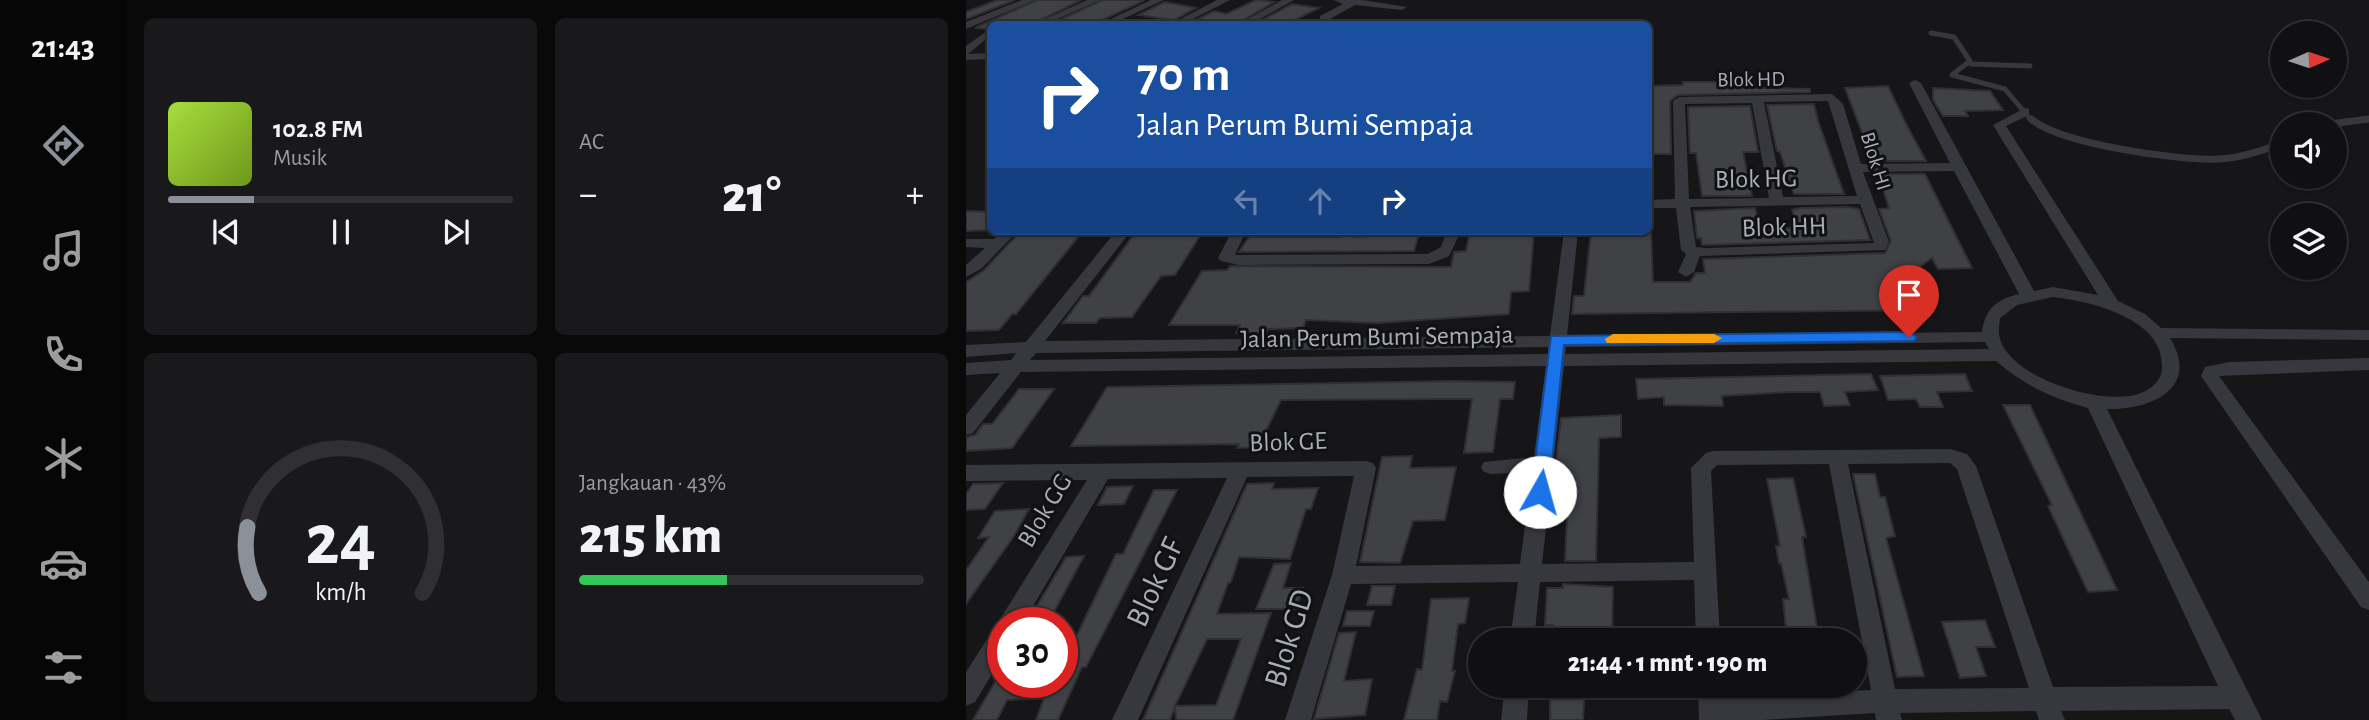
<!DOCTYPE html>
<html lang="id">
<meta charset="utf-8">
<style>
body{margin:0;font-family:"Alegreya Sans",sans-serif;background:#19191b;color:#f1f3f6;height:100vh;display:flex;flex-direction:column;font-size:26px;white-space:nowrap}
*{box-sizing:border-box;margin:0}
p{font-size:23px;color:#9c9d9f}
.icon{flex:none;width:38px;height:38px;fill:none;stroke:currentColor;stroke-width:2;stroke-linecap:round;stroke-linejoin:round}
.map{position:relative;flex:1;overflow:hidden}
.panel{display:flex;flex-direction:column;gap:18px;padding:18px;background:#09090a;width:840px}
.panel>*{flex:none}
.guide{position:absolute;left:21px;top:21px;width:665px;height:214px;border-radius:10px;box-shadow:0 2px 5px #0004,0 0 0 2px #303032;background:#1a4fa0;color:#fff;overflow:hidden}
.needle{width:46px;rotate:87deg}
.fabs{position:absolute;left:1304px;top:21px;display:grid;gap:14px}
.fabs a{display:grid;place-items:center;width:77px;height:77px;border-radius:50%;background:#101012;box-shadow:0 2px 5px #0004,0 0 0 2px #303032;font-size:35px}
.speed{position:absolute;left:21px;top:607px;display:flex;gap:14px;font-size:35px;font-weight:700;text-align:center}
.speed>*{display:grid;place-content:center;width:91px;height:91px;border-radius:50%;background:#101012;box-shadow:0 2px 5px #0004,0 0 0 2px #303032;line-height:1}
.speed .limit{border:10px solid #d22;background:#fff;color:#111}
.pin{position:absolute;display:grid;place-items:center;width:60px;height:60px;color:#fff;margin:-72px -30px;border-radius:50% 50% 50% 0;rotate:-45deg;box-shadow:0 0 7px #0007}
.pin .icon{rotate:45deg}
.me{position:absolute;width:77px;margin:-38px;rotate:7deg;stroke-linejoin:round;filter:drop-shadow(0 0 5px #0008)}
.turn{display:flex;align-items:center;gap:24px;height:147px;padding:0 35px;font-size:32px}
.turn .icon{width:91px;height:91px;stroke-width:2.5}
.turn b{display:block;font-size:49px;line-height:60px}
.lanes{display:flex;align-items:center;height:66px;padding:0 35px;background:#0003;justify-content:center;gap:35px;direction:ltr}
.lanes .off{opacity:.35}
.big{font-size:52px;font-weight:800;line-height:1.1}
.panel .tile{flex:1;display:flex;flex-direction:column;justify-content:center;gap:10px;min-width:0;padding:0 24px;border-radius:10px;background:#19191b}
.panel .dial{align-items:center;gap:0}
.dial svg{height:182px;overflow:visible;fill:none;stroke:#303032;stroke-width:7;stroke-linecap:round;text-anchor:middle}
.dial text{fill:#f1f3f6;stroke:none}
.song{display:flex;align-items:center;gap:21px}
.cover{width:84px;height:84px;border-radius:10px;background:linear-gradient(135deg,hsl(80 70% 55%),hsl(80 70% 35%))}
.played{height:7px;border-radius:4px;background:linear-gradient(90deg,#8c9099 25%,#303032 25%)}
.keys{display:flex;justify-content:space-around;direction:ltr}
.heat{display:flex;justify-content:space-between;align-items:center;font-size:38px;direction:ltr}
.charge{height:10px;border-radius:5px;background:linear-gradient(90deg,#34c759 43%,#303032 0)}
.panel .tiles{flex:1;display:grid;gap:18px;grid-template-columns:repeat(2,1fr)}
.trip{position:absolute;left:502px;top:628px;width:399px;height:70px;border-radius:35px;background:#101012;box-shadow:0 2px 5px #0004,0 0 0 2px #303032;font-weight:800;line-height:70px;text-align:center}
main{display:flex;flex:1;min-height:0}
.tab-bar{display:flex;flex-direction:column;width:126px;justify-content:space-around;align-items:center;background:#060607;color:#9c9d9f}
.tab-bar .icon{width:49px;height:49px}
.tab-bar .selected{color:#8c9099}
.tab-bar b{font-size:32px;color:#f1f3f6}
.map>svg:first-child{display:block}
.building{fill:#404145;stroke:#303034;stroke-width:2;fill-rule:evenodd}
.lines{fill:none;stroke-linecap:round;stroke-linejoin:round}
.lane-far1{stroke:#37383d;stroke-width:5}
.lane{stroke:#37383d;stroke-width:7}
.street{fill:#37383d;fill-rule:evenodd}
.route{fill:#1a73e8;stroke:#114b97;stroke-width:2}
.slow{fill:#f59e0b}
.labels{text-anchor:middle;stroke-width:6;stroke-linejoin:round;paint-order:stroke}
.far-street-label{font-size:21px;fill:#a8adb8;stroke:#111113}
.street-label{font-size:26px;fill:#a8adb8;stroke:#111113}
.near-street-label{font-size:32px;fill:#a8adb8;stroke:#111113}
</style>
<main>
<nav class="tab-bar">
<b>21:43</b>
<svg class="icon selected" aria-label="directions" viewBox="0 0 24 24"><path d="M12 3l9 9-9 9-9-9zM9 14v-3h6M13 9l2 2-2 2"/></svg>
<svg class="icon" aria-label="music" viewBox="0 0 24 24"><path d="M9 18V5l10-2v13"/><circle cx="6" cy="18" r="3"/><circle cx="16" cy="16" r="3"/></svg>
<svg class="icon" aria-label="phone" viewBox="0 0 24 24"><path d="M5 4h4l2 5-3 2q2 4 5 5l2-3 5 2v4C11 20 4 13 5 4z"/></svg>
<svg class="icon" aria-label="climate" viewBox="0 0 24 24"><path d="M12 3v18M4 7l16 10M4 17L20 7"/></svg>
<svg class="icon" aria-label="car" viewBox="0 0 24 24"><path d="M5 17H2v-5l4-1 3-4h7l3 4 3 1v5h-3M9 17h6M6 11h13"/><circle cx="7" cy="17" r="2"/><circle cx="17" cy="17" r="2"/></svg>
<svg class="icon" aria-label="filters" viewBox="0 0 24 24"><path d="M4 7h16M4 17h16"/><circle cx="9" cy="7" r="2"/><circle cx="15" cy="17" r="2"/></svg>
</nav>
<section class="panel">
<div class="tiles">
<div class="tile">
<div class="song"><i class="cover"></i><div><b>102.8 FM</b><p>Musik</p></div></div>
<div class="played"></div>
<div class="keys"><svg class="icon" aria-label="previous" viewBox="0 0 24 24"><path d="M18 5L8 12l10 7zM5 5v14"/></svg><svg class="icon" aria-label="pause" viewBox="0 0 24 24"><path d="M8 5v14M16 5v14"/></svg><svg class="icon" aria-label="next" viewBox="0 0 24 24"><path d="M6 5l10 7-10 7zM19 5v14"/></svg></div>
</div>
<div class="tile"><p>AC</p>
<div class="heat"><a>−</a><b class="big">21°</b><a>+</a></div>
</div>
<div class="tile dial"><svg viewBox="0 0 100 80">
<path d="M14 69A42 42 0 1 1 86 69"/>
<path d="M14 69A42 42 0 0 1 9 40" stroke="#8c9099"/>
<text x="50" y="56" font-size="32" font-weight="700">24</text>
<text x="50" y="72" font-size="11">km/h</text>
</svg></div>
<div class="tile"><p>Jangkauan · 43%</p><b class="big">215 km</b><div class="charge"></div></div>
</div>
</section>
<div class="map">
<svg width="1403" height="720" viewBox="0 0 1403 720">
<rect width="100%" height="100%" fill="#161618"/>
<g class="building">
<polygon points="31,0 49,0 0,19 0,12"/>
<polygon points="71,0 115,0 66,24 24,24 24,29 9,28"/>
<polygon points="136,0 179,0 127,24 106,20 85,24"/>
<polygon points="290,0 308,2 271,24 226,22 248,11 260,14"/>
<polygon points="199,2 230,8 208,20 172,15"/>
<polygon points="326,4 353,8 322,23 289,24"/>
<polygon points="717,82 763,82 764,87 844,89 844,92 712,95 704,101 705,154 682,154 682,107 687,107 687,86 717,85"/>
<polygon points="922,86 938,120 960,161 907,161 879,88"/>
<polygon points="967,88 1024,91 1037,110 999,111 1002,116 977,116 967,100"/>
<polygon points="848,104 852,121 878,194 828,194 814,152 811,151 801,105"/>
<polygon points="784,106 792,152 777,152 786,196 736,196 730,153 724,153 722,107"/>
<polygon points="912,174 959,174 1006,268 972,269 966,258 941,276 954,310 606,314 608,296 618,296 625,231 685,231 687,282 724,282 730,273 739,273 737,259 919,253 925,241 913,209 923,208"/>
<polygon points="882,207 893,209 904,240 736,245 735,238 731,238 728,211 789,208 794,229 832,228 826,210 833,208"/>
<polygon points="0,211 24,212 24,230 0,231"/>
<polygon points="55,231 117,231 50,314 46,314 33,330 0,331 0,282 17,271"/>
<polygon points="175,231 237,231 209,275 195,276 166,317 134,318 130,323 97,323 117,296 123,296 169,233"/>
<polygon points="376,231 392,231 389,237 453,233 448,251 273,252 283,237 374,237"/>
<polygon points="504,231 568,231 563,291 545,292 543,314 411,323 340,320 337,328 302,329 300,333 270,333 274,325 203,325 236,271 261,270 264,266 485,267 488,252 500,251"/>
<polygon points="905,374 912,390 879,392 884,405 858,406 854,392 823,392 756,396 757,406 698,405 698,397 672,399 670,379"/>
<polygon points="999,374 1006,391 971,392 977,407 954,407 950,399 922,400 914,376"/>
<polygon points="486,381 549,382 547,399 534,399 527,452 498,453 506,399 481,399 315,400 292,447 271,448 273,444 105,446 141,387"/>
<polygon points="53,389 88,389 46,448 0,451 0,437 9,435 17,424 26,424"/>
<polygon points="1037,405 1064,405 1151,590 1122,592 1082,506 1086,505"/>
<polygon points="655,415 655,437 633,438 630,561 599,561 602,494 586,495 595,418"/>
<polygon points="446,456 444,468 490,467 479,520 447,521 434,563 394,562 416,457"/>
<polygon points="887,474 909,474 914,497 919,497 929,536 920,538 958,676 931,677"/>
<polygon points="827,478 840,537 836,537 853,640 821,640 817,599 823,599 815,563 813,563 810,546 814,546 801,479"/>
<polygon points="37,483 19,509 0,510 0,494 7,484"/>
<path d="M308 483 306 489 352 488 345 509H340L324 559 273 557 265 582 262 583 251 614 305 613 267 720H210L209 707 204 720H177L281 484ZM241 639H275L250 705 209 706Z"/>
<polygon points="167,486 158,504 132,505 141,487"/>
<polygon points="188,490 211,490 120,667 116,667 92,720 70,720 78,698 41,700 31,720 7,720 29,682 96,682 96,666 150,554 157,554"/>
<polygon points="63,509 48,536 0,604 0,570 23,537 12,538 29,511"/>
<polygon points="118,556 82,623 61,623 100,557"/>
<polygon points="325,563 317,588 337,588 330,609 290,609 308,564"/>
<polygon points="597,584 647,587 646,640 586,640 587,625 579,625 581,588 597,588"/>
<polygon points="406,586 429,586 425,605 401,605"/>
<polygon points="503,598 499,623 492,624 486,671 489,671 481,702 474,701 471,720 438,720 451,669 456,670 465,599"/>
<polygon points="381,611 408,611 404,626 377,626"/>
<polygon points="1019,620 1029,647 1010,647 1020,676 994,678 976,622"/>
<polygon points="390,632 378,681 406,679 399,715 348,719 373,633"/>
<polygon points="584,686 619,686 617,720 584,720"/>
</g>
<g class="lines">
<g class="lane-far1">
<polyline points="965,33 988,37 1004,61 986,75 1039,89 1066,121"/>
<polyline points="1005,64 1064,66"/>
<polyline points="1389,121 1403,119"/>
</g>
<g class="lane">
<path d="M1065 119C1094 144 1213 161 1253 159 1275 158 1296 151 1316 143"/>
<polyline points="1364,124 1403,119"/>
</g>
<g class="street">
<polygon points="56,0 69,0 0,29 0,22"/>
<polygon points="121,0 134,0 80,24 68,24"/>
<polygon points="185,0 198,0 146,24 134,24"/>
<polygon points="251,0 264,0 217,24 205,24"/>
<polygon points="316,0 328,0 285,24 273,24"/>
<polygon points="367,0 396,0 441,7 436,10 389,5 362,20 354,20 354,16 377,4"/>
<polygon points="21,31 24,32 24,36 2,54 24,53 24,59 0,60 0,46"/>
<path d="M949 80 955 83 1068 291 1087 287 1132 295 1027 125 1059 108 1063 109V115L1040 126 1152 301 1179 314 1195 328 1403 330V340L1204 338C1235 389 1184 410 1141 409L1296 720H1269L1263 709 1095 711 1099 720H1073L1070 711 934 713 936 720H910L909 713 796 720H733L732 686H756L757 698 905 690 863 464 751 465 745 471 754 640H730L728 580 574 582 568 640H544L552 582 385 584 345 720H319L366 575 388 476 281 477 172 720H146L261 478 142 479 57 623H37V656L9 702 0 706V672L29 627 33 625 36 616 121 480 0 481V465L400 461 407 463 410 468 390 566 554 564 566 472 525 474 518 472 515 467 518 462 568 457 580 366 55 372 7 433 0 435V415L34 373 0 375V363L45 360 50 353 0 357V345L60 342 150 231H165L79 341 584 336 598 231H612L601 336 1016 332C1019 309 1031 299 1053 294L988 171 897 172 923 242 919 250 734 256 728 272 720 277 712 272 720 254 715 250 710 208H682V200L709 199 707 101 713 97 866 94 877 104 895 164 984 163 943 83ZM862 101 891 196 817 197 798 102ZM786 103 803 198 723 199 719 104ZM894 204 908 243 740 248 730 247 724 207ZM1087 297C1124 301 1196 318 1196 365 1197 379 1187 388 1175 393 1139 408 1038 377 1033 334 1032 330 1034 323 1034 318L1051 305ZM1019 342 1023 349 599 354 600 347ZM582 347V354L64 360 70 353ZM1030 361C1059 386 1086 398 1122 408L1252 686 1087 687 1010 466 1001 454 984 449 747 451 740 453 725 468 728 562 576 564 598 366ZM984 463 991 469 1063 688 929 689 882 464Z"/>
<polygon points="37,231 52,231 15,269 0,277 0,265 19,248 0,247 0,239 28,239"/>
<polygon points="266,231 280,231 269,255 273,255 462,254 475,247 481,231 495,231 483,256 463,264 273,265 255,261 252,258"/>
<polygon points="1403,358 1403,370 1253,376 1403,582 1403,610 1395,607 1235,376 1239,367 1263,362"/>
<polygon points="539,686 563,686 561,720 535,720"/>
</g>
</g>
<polygon class="route" points="943,332 951,337 948,341 598,345 583,492 574,499 565,492 585,336"/>
<polygon class="slow" points="647,334 748,334 756,338 748,343 641,343 639,339"/>
<g class="labels">
<g class="far-street-label">
<text transform="translate(785 79) rotate(-1)" y="7">Blok HD</text>
<text transform="translate(910 161) rotate(73)" y="7">Blok HI</text>
</g>
<g class="street-label">
<text transform="translate(790 178) rotate(-1)" y="9">Blok HG</text>
<text transform="translate(818 226) rotate(-2)" y="9">Blok HH</text>
<text transform="translate(411 336) rotate(-1)" y="9">Jalan Perum Bumi Sempaja</text>
<text transform="translate(322 441) rotate(-2)" y="9">Blok GE</text>
<text transform="translate(78 510) rotate(-59)" y="9">Blok GG</text>
</g>
<g class="near-street-label">
<text transform="translate(188 582) rotate(-65)" y="11">Blok GF</text>
<text transform="translate(322 638) rotate(-73)" y="11">Blok GD</text>
</g>
</g>
</svg>
<div class="fabs">
<a><svg class="needle" viewBox="-14 -14 28 28"><path d="M0-13l5 13h-10z" fill="#e53935"/><path d="M0 13l5-13h-10z" fill="#9c9d9f"/></svg></a>
<a><svg class="icon" aria-label="sound" viewBox="0 0 24 24"><path d="M4 9h4l5-4v14l-5-4H4zM17 9q2 3 0 6"/></svg></a>
<a><svg class="icon" aria-label="layers" viewBox="0 0 24 24"><path d="M12 4l9 5-9 5-9-5zM3 14l9 5 9-5"/></svg></a>
</div>
<div class="speed"><div class="limit">30</div></div>
<div class="pin" style="left:943px;top:337px;background:#d93025"><svg class="icon" aria-label="arrive" viewBox="0 0 24 24"><path d="M6 21V4h12l-3 4 3 4H6"/></svg></div>
<svg class="me" style="left:574px;top:492px" viewBox="-20 -20 40 40"><circle r="19" fill="#fff"/><path d="M0-13L10 11 0 6-10 11z" fill="#1a73e8"/></svg>
<div class="trip">21:44 · 1 mnt · 190 m</div>
<div class="guide">
<div class="turn"><svg class="icon" aria-label="right" viewBox="0 0 24 24"><path d="M7 20v-9h11M14 6l5 5-5 5"/></svg><div><b>70 m</b>Jalan Perum Bumi Sempaja</div></div>
<div class="lanes"><svg class="icon off" aria-label="left" viewBox="0 0 24 24"><path d="M17 20v-9H6M10 6l-5 5 5 5"/></svg><svg class="icon off" aria-label="ahead" viewBox="0 0 24 24"><path d="M12 20V5M6 11l6-6 6 6"/></svg><svg class="icon" aria-label="right" viewBox="0 0 24 24"><path d="M7 20v-9h11M14 6l5 5-5 5"/></svg></div>
</div>
</div>
</main>
